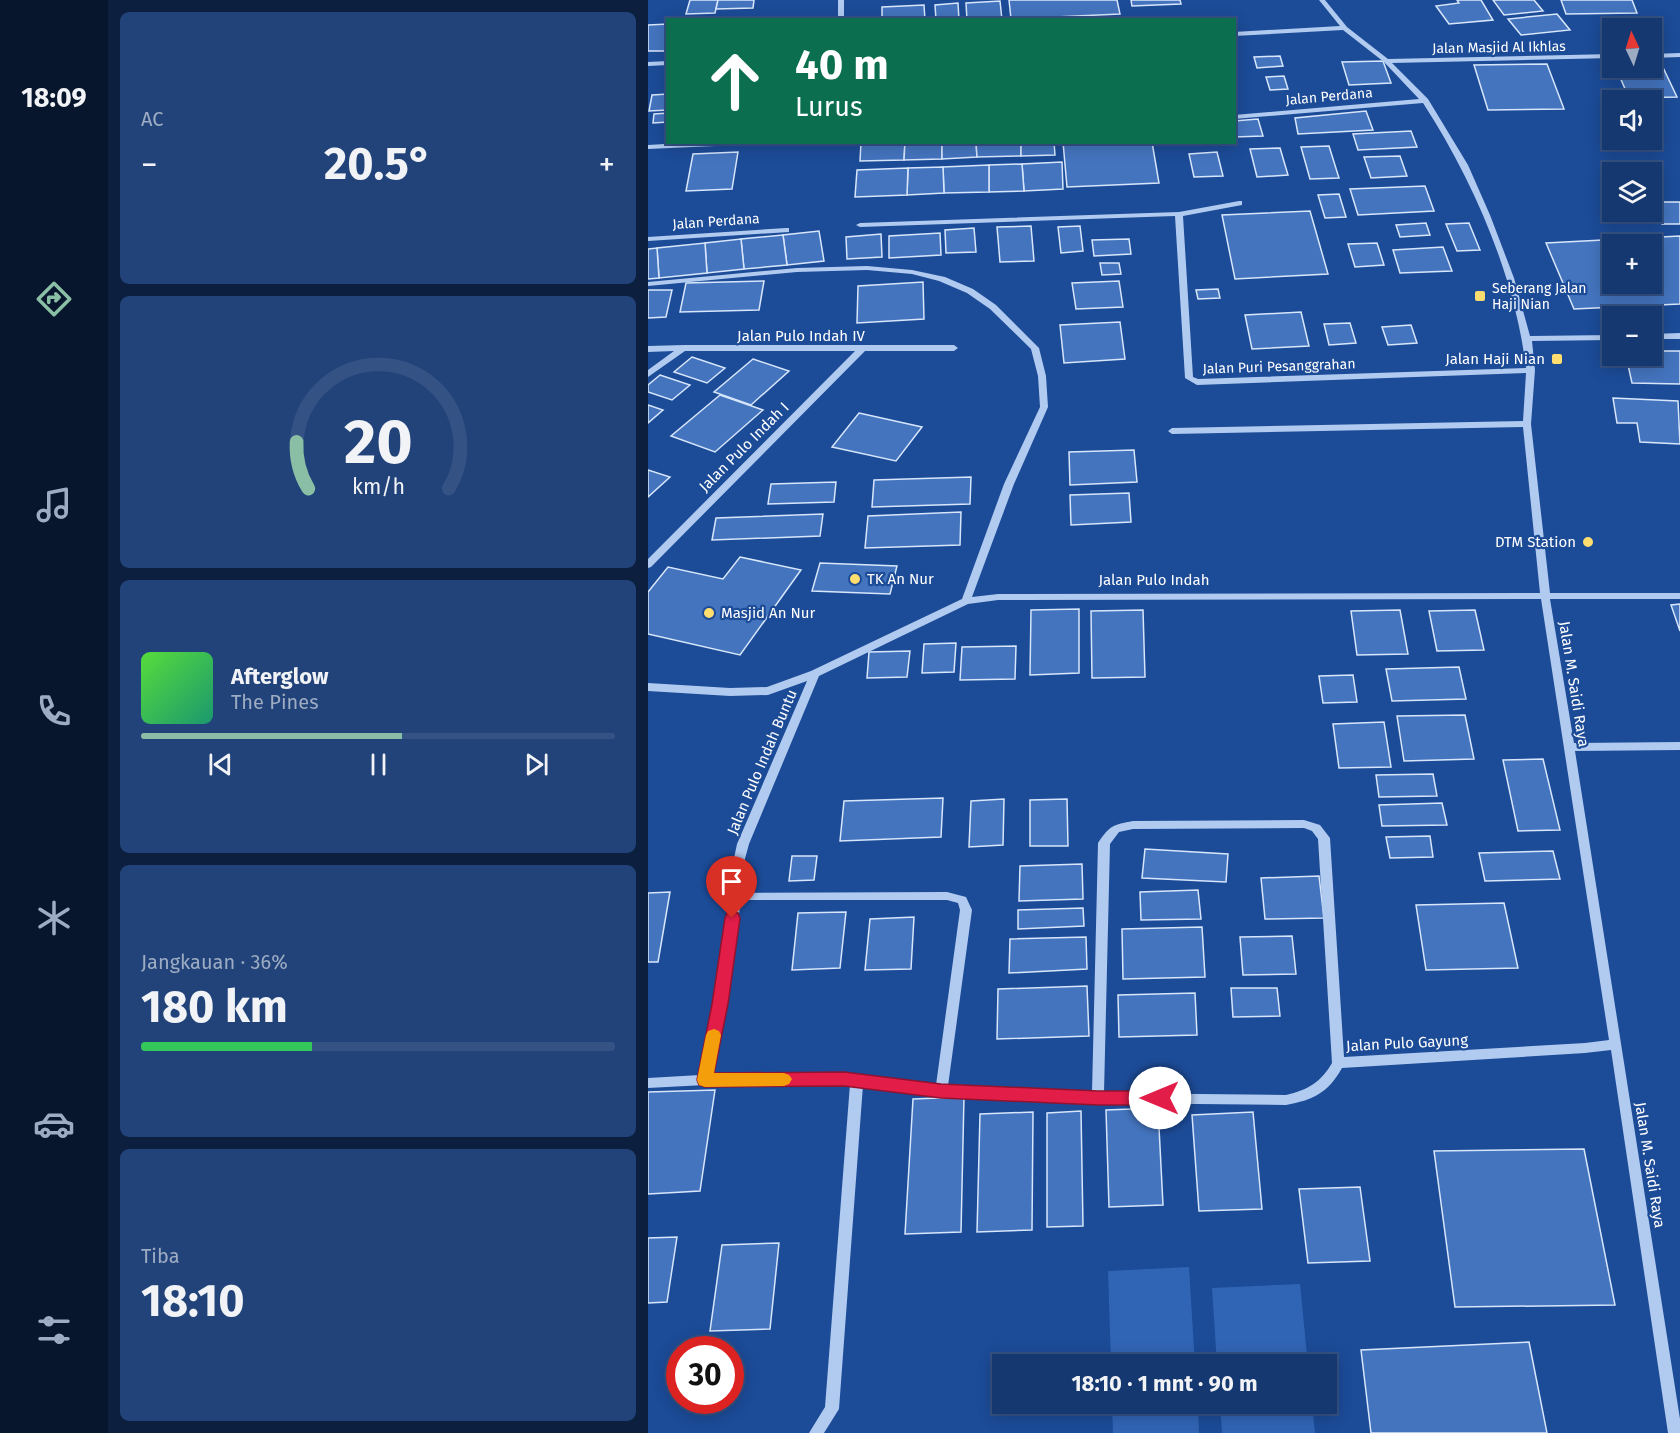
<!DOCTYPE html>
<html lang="id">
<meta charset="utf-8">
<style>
body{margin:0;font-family:"Fira Sans",sans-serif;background:#224379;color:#f1f3f6;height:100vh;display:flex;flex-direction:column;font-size:22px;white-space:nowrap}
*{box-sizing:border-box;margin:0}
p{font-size:20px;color:#9dacc3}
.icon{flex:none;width:33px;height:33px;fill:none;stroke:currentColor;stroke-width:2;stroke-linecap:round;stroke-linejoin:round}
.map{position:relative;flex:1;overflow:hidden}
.details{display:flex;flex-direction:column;gap:12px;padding:12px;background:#0c1f3e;width:540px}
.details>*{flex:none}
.hud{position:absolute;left:18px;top:18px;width:570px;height:126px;border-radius:0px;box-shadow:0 3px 15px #0003,0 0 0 2px #345284;background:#0b6e4f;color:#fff;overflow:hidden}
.needle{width:39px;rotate:356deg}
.controls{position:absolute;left:954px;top:18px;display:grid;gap:12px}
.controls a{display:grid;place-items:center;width:60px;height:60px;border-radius:0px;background:#153871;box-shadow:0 3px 15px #0003,0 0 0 2px #345284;font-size:30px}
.speed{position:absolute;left:18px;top:1336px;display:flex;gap:12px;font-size:30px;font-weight:700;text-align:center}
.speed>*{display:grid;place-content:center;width:78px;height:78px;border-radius:50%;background:#153871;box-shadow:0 3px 15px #0003,0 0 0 2px #345284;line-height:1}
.speed .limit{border:9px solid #d22;background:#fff;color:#111}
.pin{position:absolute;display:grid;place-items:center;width:51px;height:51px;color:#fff;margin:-62px -26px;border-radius:50% 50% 50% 0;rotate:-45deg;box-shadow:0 0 6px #0007}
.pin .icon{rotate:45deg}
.me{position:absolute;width:66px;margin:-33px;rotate:270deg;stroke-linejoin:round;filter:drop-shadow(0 0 4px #0008)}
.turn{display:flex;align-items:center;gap:21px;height:126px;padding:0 30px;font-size:27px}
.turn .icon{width:78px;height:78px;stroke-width:2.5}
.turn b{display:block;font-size:42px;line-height:51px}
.big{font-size:45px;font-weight:700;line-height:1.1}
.details .card{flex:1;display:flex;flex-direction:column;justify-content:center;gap:9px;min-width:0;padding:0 21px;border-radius:9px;background:#224379}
.details .dial{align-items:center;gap:0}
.dial svg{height:156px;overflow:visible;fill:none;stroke:#345284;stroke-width:7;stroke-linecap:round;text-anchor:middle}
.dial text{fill:#f1f3f6;stroke:none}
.song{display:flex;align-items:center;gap:18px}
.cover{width:72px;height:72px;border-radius:9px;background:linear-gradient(135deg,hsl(110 70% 55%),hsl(160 70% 35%))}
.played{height:6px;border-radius:3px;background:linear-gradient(90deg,#8abfa5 55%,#345284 55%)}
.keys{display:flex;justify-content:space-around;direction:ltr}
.heat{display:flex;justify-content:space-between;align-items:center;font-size:33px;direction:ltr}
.charge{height:9px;border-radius:4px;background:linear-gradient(90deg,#34c759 36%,#345284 0)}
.trip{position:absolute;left:344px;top:1354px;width:345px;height:60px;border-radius:0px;background:#153871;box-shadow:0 3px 15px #0003,0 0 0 2px #345284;font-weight:700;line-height:60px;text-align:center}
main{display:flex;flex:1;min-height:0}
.dock{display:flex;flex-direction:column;width:108px;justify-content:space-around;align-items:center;background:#08162d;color:#9dacc3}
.dock .icon{width:42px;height:42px}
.dock .active{color:#8abfa5}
.dock b{font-size:27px;color:#f1f3f6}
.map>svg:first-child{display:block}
.green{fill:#3064b4}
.building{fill:#4474be;stroke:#d7e6fb;stroke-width:1.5;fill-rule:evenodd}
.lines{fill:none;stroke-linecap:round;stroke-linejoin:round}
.minor{fill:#b0caf0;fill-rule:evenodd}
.route{fill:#e11d48;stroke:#92132f;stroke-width:1.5}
.slow{fill:#f59e0b}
.poi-dot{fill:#ffdd6f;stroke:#1c4b97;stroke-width:2}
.labels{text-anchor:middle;stroke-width:4.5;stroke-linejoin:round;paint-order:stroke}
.far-street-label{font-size:14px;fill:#fff;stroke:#1c4b97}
.far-poi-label{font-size:14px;fill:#fff;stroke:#1c4b97;text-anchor:start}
.street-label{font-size:15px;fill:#fff;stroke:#1c4b97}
.poi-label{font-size:15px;fill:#fff;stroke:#1c4b97;text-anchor:end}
</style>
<main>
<nav class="dock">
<b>18:09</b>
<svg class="icon active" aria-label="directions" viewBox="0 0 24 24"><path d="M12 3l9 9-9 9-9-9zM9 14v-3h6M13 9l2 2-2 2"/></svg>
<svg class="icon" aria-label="music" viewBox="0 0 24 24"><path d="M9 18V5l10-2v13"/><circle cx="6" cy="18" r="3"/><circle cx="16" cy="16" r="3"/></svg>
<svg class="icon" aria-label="phone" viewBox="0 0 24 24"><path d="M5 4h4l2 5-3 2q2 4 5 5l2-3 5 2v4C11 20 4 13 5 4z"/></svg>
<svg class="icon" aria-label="climate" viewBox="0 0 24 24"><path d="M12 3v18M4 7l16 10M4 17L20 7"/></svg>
<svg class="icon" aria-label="car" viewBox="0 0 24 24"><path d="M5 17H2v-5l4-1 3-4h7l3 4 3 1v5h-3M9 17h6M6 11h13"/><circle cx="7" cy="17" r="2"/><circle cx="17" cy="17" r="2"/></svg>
<svg class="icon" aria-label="filters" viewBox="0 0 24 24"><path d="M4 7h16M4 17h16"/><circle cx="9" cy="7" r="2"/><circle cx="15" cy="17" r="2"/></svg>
</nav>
<section class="details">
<div class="card"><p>AC</p>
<div class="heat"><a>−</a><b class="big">20.5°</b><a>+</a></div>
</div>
<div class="card dial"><svg viewBox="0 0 100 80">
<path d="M14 69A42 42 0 1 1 86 69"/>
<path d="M14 69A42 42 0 0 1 8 45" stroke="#8abfa5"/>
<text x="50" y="56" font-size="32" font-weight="700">20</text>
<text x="50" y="72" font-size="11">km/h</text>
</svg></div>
<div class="card">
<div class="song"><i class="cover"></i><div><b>Afterglow</b><p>The Pines</p></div></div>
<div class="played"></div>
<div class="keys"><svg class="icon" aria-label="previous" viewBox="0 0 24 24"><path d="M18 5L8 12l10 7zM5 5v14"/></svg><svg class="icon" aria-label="pause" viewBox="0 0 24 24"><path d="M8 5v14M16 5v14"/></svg><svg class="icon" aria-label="next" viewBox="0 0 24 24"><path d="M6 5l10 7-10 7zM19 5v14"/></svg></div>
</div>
<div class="card"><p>Jangkauan · 36%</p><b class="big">180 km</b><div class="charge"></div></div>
<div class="card"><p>Tiba</p><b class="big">18:10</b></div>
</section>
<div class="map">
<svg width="1032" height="1433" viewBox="0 0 1032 1433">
<rect width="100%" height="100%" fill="#1c4b97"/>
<g class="green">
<polygon points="541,1267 547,1365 463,1365 460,1271"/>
<polygon points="652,1284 660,1365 569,1365 564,1288"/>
<polygon points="464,1404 550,1404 551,1433 465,1433"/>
<polygon points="572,1404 664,1404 667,1433 574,1433"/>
</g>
<g class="building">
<polygon points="42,0 70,0 67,13 38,14"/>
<polygon points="70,0 106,0 105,8 68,9"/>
<polygon points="361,0 469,0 472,14 363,19"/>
<polygon points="483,0 532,0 533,4 484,6"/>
<polygon points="809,0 833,0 845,20 801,24 788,6 811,3"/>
<polygon points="845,0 886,0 895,11 856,15"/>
<polygon points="913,0 984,0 989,13 918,14"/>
<polygon points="352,1 354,20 319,20 318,3"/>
<polygon points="310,3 311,20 288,20 287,5"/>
<polygon points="276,5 277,20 234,20 234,7"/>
<polygon points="909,14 922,30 873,35 860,19"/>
<polygon points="20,24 20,51 0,51 0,25"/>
<polygon points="632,56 635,66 609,68 606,57"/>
<polygon points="1004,59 1011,59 1029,97 981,98 968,68 1004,68"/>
<polygon points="735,61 743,83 701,85 694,62"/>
<polygon points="899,64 916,109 840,110 826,65"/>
<polygon points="636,76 640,89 622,90 618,77"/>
<polygon points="20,94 20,110 1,111 4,95"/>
<polygon points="718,111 725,130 650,134 647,118"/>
<polygon points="20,113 20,122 5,123 6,114"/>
<polygon points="610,119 615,136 586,137 586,121"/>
<polygon points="763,131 769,147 710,150 705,134"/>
<polygon points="213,142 257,142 256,160 212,161"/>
<polygon points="257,142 294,142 294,159 256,160"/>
<polygon points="294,142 328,142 329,157 294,159"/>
<polygon points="328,142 373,142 373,156 329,157"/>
<polygon points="373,142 406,142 407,155 373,156"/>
<polygon points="415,142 504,142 511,183 419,187"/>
<polygon points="681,146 691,178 662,179 653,147"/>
<polygon points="632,148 640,175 609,177 602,149"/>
<polygon points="90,152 84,189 38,191 45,154"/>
<polygon points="569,152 575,176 546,177 541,154"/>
<polygon points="752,156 759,176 723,178 716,157"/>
<polygon points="414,162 415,189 376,191 374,164"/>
<polygon points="374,164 376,191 341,192 341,165"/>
<polygon points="341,165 341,192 296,193 295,167"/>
<polygon points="295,167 296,193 259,195 260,168"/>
<polygon points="260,168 259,195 207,197 209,170"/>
<polygon points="777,186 786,211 710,215 702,189"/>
<polygon points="691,194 698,217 677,218 670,195"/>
<polygon points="1005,202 1032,202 1032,224 1014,224"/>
<polygon points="662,211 680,274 587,279 574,215"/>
<polygon points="778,223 782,235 752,237 748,225"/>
<polygon points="821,223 832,250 809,251 798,224"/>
<polygon points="383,226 386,261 352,262 349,227"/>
<polygon points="432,226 435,251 413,253 410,227"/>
<polygon points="326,228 328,252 298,253 297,230"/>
<polygon points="171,231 176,261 139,265 135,235"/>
<polygon points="292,233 293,255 241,258 241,236"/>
<polygon points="233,234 234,257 199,259 198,237"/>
<polygon points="135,235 139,265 96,269 93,239"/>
<path d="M1032 236V304L926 309 898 243ZM964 244H1004V284H964Z"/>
<polygon points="93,239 96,269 59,273 57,243"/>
<polygon points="481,239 483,254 446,256 444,240"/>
<polygon points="57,243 59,273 11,278 9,248"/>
<polygon points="729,243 736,265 707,267 700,244"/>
<polygon points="795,247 804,271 752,273 745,250"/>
<polygon points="9,248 11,278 0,279 0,249"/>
<polygon points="452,263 471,263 473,274 454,275"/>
<polygon points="116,281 111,310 32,312 38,283"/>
<polygon points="471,281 475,307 428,309 424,283"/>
<polygon points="275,282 276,319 209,323 210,286"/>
<polygon points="570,289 572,298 550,299 548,290"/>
<polygon points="0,290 24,290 18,317 0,318"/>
<polygon points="653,312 661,346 604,349 597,315"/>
<polygon points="472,322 477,359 416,363 412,325"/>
<polygon points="702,323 708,343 681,345 676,324"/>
<polygon points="763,325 769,343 740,345 734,327"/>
<polygon points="1004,351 1032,351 1032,384 984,383 978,356 1004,356"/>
<polygon points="44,357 77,368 59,383 26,372"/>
<polygon points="105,359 141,371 103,405 66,392"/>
<polygon points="12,375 42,385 24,400 0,392 0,385"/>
<polygon points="72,395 115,410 67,452 23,436"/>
<polygon points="965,398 1030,401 1032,444 992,442 989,423 969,423"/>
<polygon points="0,405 15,410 0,423"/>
<polygon points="211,413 274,427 248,461 184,447"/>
<polygon points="486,450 489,482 422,485 421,452"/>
<polygon points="0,470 22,477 0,497"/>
<polygon points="323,477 322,504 224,507 226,480"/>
<polygon points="188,482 186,502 120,504 123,484"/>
<polygon points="481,493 483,522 423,525 422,495"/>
<polygon points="313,512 312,545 217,548 220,516"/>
<polygon points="175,514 172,536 64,540 68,518"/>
<polygon points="92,557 153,570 92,655 0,634 0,592 20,567 75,579"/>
<polygon points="172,563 249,566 242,594 164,591"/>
<polygon points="1032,604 1032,631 1023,605"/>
<polygon points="431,609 431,673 382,675 383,610"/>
<polygon points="495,610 497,677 444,678 443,611"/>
<polygon points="752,610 760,654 709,655 703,611"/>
<polygon points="827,610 836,650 789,651 781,611"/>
<polygon points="308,643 306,672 274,673 276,644"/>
<polygon points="368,646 367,679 312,680 314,647"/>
<polygon points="262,651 259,677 219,678 221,652"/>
<polygon points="811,667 818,699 744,701 738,669"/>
<polygon points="705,675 709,702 675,703 671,676"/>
<polygon points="817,715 826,759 756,761 749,716"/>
<polygon points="736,722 743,767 691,768 685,724"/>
<polygon points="895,759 912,830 870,831 855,760"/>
<polygon points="785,774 789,796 731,797 728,775"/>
<polygon points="295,798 293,837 192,841 196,801"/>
<polygon points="356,799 355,845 321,847 323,801"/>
<polygon points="419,799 420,846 382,846 382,800"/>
<polygon points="794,803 799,825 734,826 731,805"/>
<polygon points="782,836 785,857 742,858 738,837"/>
<polygon points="497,849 580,854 578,882 494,878"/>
<polygon points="905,851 912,879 837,881 831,853"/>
<polygon points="144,856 169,856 166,880 141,881"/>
<polygon points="434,864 435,899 371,901 372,866"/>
<polygon points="671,876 676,918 617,919 613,878"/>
<polygon points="550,890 553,919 493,920 492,892"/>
<polygon points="22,892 10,962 0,962 0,893"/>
<polygon points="856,903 870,968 778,970 768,905"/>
<polygon points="435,908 436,926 370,929 370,910"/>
<polygon points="198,912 192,968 144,970 150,913"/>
<polygon points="266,917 263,969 217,970 222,919"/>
<polygon points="554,927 557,977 475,979 474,929"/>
<polygon points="644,936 648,974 595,975 592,937"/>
<polygon points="438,937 439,969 361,973 362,939"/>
<polygon points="439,986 441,1036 349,1039 350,989"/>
<polygon points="583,988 629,988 632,1016 585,1017"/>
<polygon points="547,993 549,1035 471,1037 470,995"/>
<polygon points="67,1090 52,1191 0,1194 0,1092"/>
<polygon points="316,1097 313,1232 257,1234 265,1099"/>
<polygon points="510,1108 515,1205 461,1207 458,1110"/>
<polygon points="433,1111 435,1226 399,1227 399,1113"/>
<polygon points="385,1112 384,1230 329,1232 332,1114"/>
<polygon points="605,1112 614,1209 551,1211 544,1115"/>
<polygon points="936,1149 967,1305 807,1307 786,1151"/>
<polygon points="712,1187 722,1261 660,1263 651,1189"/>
<polygon points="29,1237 19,1302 0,1303 0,1238"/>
<polygon points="131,1243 122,1329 62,1331 74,1245"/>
<polygon points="881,1342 899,1433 723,1433 713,1350"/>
</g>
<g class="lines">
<g class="minor">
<rect x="190" y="0" width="6" height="20"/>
<path d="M671 0H677L699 27 740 59 964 54V58L744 63 780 99 820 165 842 215 866 278 882 336 964 335V340L884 341 887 370 883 424 902 593H1032V599H902L926 743 1032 742V750L927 751 1032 1419V1433H1020L963 1050 937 1053 694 1068C680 1093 665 1100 638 1105L450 1103 293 1096 215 1085 191 1409 176 1433H161L177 1407 202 1084 57 1085 0 1088V1078L52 1075 66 1004 84 893 299 892 318 897 324 910 300 1086 444 1092 450 843C462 825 465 825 485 821L656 820 672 825 682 838 696 1057 937 1043 961 1040 893 599 350 600 320 604 171 676 101 844 95 866H87L85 863 89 844 159 681 120 695 82 696 0 691V683L82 688 119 687 163 671 314 599 356 484 392 407 390 376 383 349 342 309 319 293 291 281 264 274 219 270 149 272 0 286V282L149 268 219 266 264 270 297 277 325 289 348 305 391 348 398 376 400 407 366 484 324 597 350 594 892 593 875 427 524 434 520 431 524 428 875 421 878 373 549 385 537 378 527 216 212 227 208 225 212 223 531 212 591 201H594V205L535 216 545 377 550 379 878 368C867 276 825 180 775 103L586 119V115L771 99 736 62 695 30 586 36V32L692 26ZM656 828 664 831 670 839 684 1063C673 1082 660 1090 638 1095L456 1093 462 844 471 832 485 829ZM93 900H299L310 903 312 910 288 1085 209 1074 64 1075 78 1004Z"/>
<polygon points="1032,53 1032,57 1004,58 1004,54"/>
<polygon points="20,61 20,65 0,66 0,62"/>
<polygon points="51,142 115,142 112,144 0,149 0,145"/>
<polygon points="138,228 141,228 141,232 0,241 0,237"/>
<polygon points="1032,333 1032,339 1004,339 1004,334"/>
<polygon points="36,345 306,345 310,348 306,351 217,351 3,567 0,568 0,559 207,351 37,351 0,377 0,370 26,351 0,352 0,346"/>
</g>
</g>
<polygon class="route" points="84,912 90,913 92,918 80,1004 66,1073 196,1072 293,1084 450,1091 512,1091 518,1093 520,1098 518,1103 512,1105 450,1105 293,1098 196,1086 57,1087 51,1085 49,1080 64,1004 77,918 79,913"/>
<polygon class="slow" points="66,1029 71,1031 73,1035 66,1073 136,1073 141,1075 144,1079 141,1084 136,1086 57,1087 51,1085 49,1080 58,1035 60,1031"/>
<g class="poi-dot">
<rect x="826" y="290" width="12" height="12" rx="3"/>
<rect x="903" y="353" width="12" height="12" rx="3"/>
<circle cx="940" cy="542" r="6"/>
<circle cx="207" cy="579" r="6"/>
<circle cx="61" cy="613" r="6"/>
</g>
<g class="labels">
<g class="far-street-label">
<text transform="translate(851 47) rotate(-1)" y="5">Jalan Masjid Al Ikhlas</text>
<text transform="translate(681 96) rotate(-5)" y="5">Jalan Perdana</text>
<text transform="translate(68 221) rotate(-4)" y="5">Jalan Perdana</text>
<text transform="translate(631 366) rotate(-2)" y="5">Jalan Puri Pesanggrahan</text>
</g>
<g class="far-poi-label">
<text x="844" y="293">Seberang Jalan<tspan x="844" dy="16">Haji Nian</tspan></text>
</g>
<g class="street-label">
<text x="153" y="341">Jalan Pulo Indah IV</text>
<text transform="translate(96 447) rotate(-45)" y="5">Jalan Pulo Indah I</text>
<text x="506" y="585">Jalan Pulo Indah</text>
<text transform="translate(926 684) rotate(81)" y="5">Jalan M. Saidi Raya</text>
<text transform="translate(114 762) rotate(-67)" y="5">Jalan Pulo Indah Buntu</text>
<text transform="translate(759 1043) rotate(-3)" y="5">Jalan Pulo Gayung</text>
<text transform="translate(1002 1165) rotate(81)" y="5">Jalan M. Saidi Raya</text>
</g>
<g class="poi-label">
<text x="897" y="364">Jalan Haji Nian</text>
<text x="928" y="547">DTM Station</text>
<text x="219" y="584" text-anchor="start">TK An Nur</text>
<text x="73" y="618" text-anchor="start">Masjid An Nur</text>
</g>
</g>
</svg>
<div class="controls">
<a><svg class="needle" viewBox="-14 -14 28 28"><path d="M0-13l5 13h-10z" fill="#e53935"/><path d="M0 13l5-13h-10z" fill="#9dacc3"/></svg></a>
<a><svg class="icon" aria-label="sound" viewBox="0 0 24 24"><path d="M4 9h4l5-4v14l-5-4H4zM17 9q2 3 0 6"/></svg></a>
<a><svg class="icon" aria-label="layers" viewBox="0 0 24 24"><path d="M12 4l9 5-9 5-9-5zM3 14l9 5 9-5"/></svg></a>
<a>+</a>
<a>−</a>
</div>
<div class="speed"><div class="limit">30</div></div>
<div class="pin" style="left:84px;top:918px;background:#d93025"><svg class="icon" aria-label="arrive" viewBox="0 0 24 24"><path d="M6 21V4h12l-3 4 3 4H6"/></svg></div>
<svg class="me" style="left:512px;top:1098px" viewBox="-20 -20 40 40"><circle r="19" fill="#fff"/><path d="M0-13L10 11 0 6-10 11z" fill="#e11d48"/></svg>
<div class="trip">18:10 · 1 mnt · 90 m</div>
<div class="hud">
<div class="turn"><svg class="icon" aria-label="ahead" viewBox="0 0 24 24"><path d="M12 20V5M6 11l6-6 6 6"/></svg><div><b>40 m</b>Lurus</div></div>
</div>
</div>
</main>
